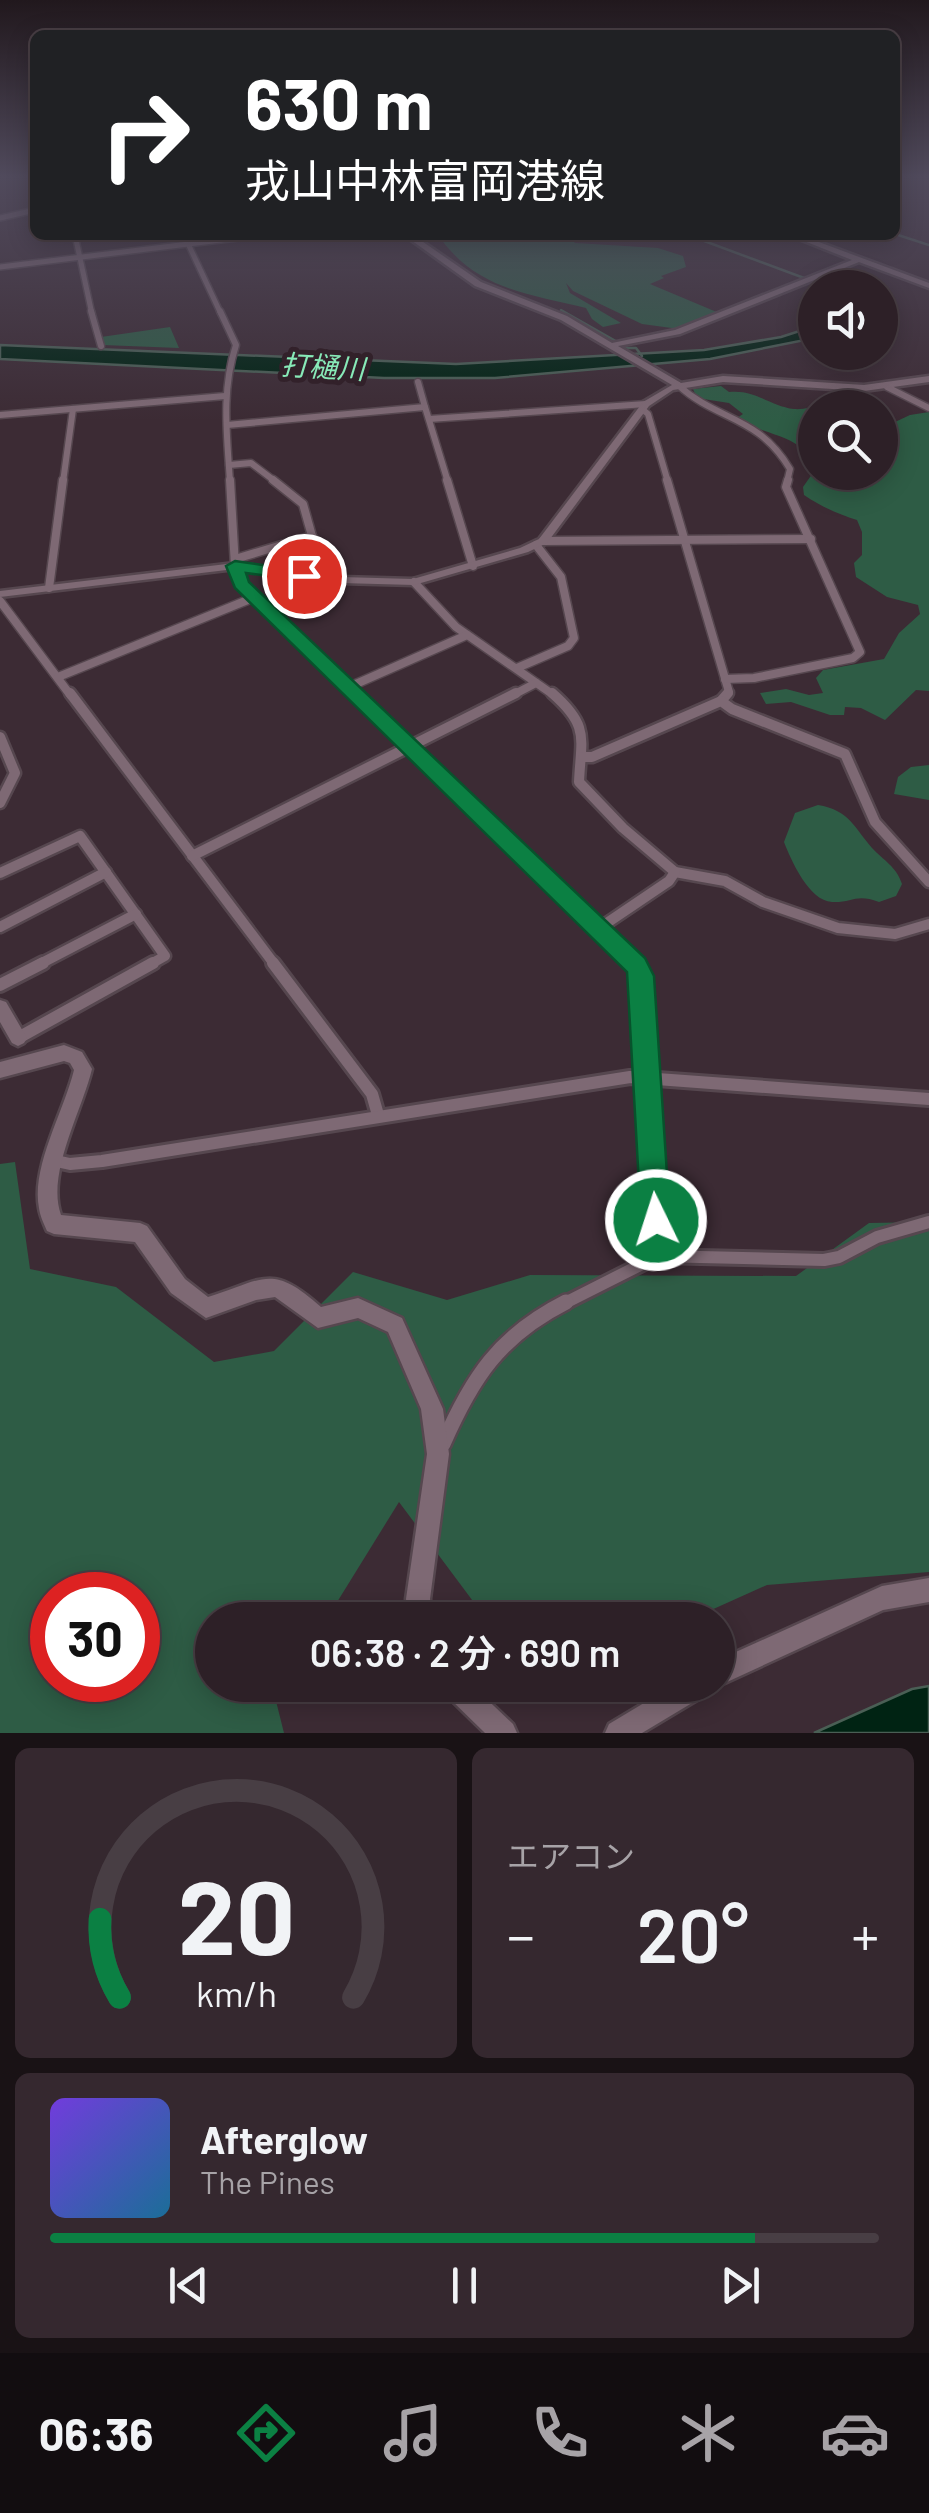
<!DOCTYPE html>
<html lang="ja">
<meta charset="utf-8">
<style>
body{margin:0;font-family:Barlow,"Noto Sans JP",sans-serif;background:#35282f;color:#f1f3f6;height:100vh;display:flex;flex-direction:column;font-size:38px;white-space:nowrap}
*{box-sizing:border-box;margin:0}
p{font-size:32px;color:#a7a3a7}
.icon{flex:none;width:55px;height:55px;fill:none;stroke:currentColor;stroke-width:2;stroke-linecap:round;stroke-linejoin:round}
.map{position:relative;height:1733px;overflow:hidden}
.panel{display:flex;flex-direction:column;gap:15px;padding:15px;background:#191215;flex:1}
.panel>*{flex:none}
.hud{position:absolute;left:30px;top:30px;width:870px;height:210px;border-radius:15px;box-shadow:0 5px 25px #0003,0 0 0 2px #483e44;background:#202124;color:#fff;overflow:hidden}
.tools{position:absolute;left:798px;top:270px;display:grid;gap:20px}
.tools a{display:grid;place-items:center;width:100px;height:100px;border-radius:50%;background:#2d2027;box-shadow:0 5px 25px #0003,0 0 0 2px #483e44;font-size:50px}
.speed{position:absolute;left:30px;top:1572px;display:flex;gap:20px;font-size:50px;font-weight:700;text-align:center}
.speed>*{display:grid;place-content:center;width:130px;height:130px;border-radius:50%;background:#2d2027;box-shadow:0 5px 25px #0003,0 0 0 2px #483e44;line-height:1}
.speed .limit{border:15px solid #d22;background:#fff;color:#111}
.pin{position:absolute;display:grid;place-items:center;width:85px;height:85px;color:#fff;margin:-42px;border:5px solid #fff;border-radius:50%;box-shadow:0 2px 10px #0007}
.me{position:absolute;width:110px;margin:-55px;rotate:356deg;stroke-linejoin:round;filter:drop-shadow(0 0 8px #0008)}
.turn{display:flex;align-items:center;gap:35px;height:210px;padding:0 50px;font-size:45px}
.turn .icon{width:130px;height:130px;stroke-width:2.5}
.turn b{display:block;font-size:70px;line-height:85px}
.big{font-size:75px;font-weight:600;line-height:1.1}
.panel .tile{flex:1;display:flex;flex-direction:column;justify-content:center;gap:15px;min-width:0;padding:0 35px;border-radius:15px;background:#35282f}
.panel .dial{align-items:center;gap:0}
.dial svg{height:260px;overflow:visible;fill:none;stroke:#483e44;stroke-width:7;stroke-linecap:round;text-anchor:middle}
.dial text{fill:#f1f3f6;stroke:none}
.song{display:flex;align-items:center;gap:30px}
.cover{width:120px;height:120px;border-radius:15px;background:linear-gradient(135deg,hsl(260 70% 55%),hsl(200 70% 35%))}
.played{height:10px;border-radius:5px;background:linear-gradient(90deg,#0b8043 85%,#483e44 85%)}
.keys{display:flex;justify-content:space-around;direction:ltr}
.heat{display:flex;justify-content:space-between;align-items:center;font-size:55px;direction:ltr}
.panel .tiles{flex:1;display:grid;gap:15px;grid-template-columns:1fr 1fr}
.tile:last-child{grid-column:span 2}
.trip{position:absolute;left:195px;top:1602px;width:540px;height:100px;border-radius:50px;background:#2d2027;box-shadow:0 5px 25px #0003,0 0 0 2px #483e44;font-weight:600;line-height:100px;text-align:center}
.tabs{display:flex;height:160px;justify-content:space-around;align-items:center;background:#120d10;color:#a7a3a7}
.tabs .icon{width:70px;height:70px}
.tabs .current{color:#0b8043}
.tabs b{font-size:45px;color:#f1f3f6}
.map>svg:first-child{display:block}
.green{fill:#2e5c45;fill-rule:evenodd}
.water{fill:#002313;stroke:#4a5f55;stroke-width:2.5}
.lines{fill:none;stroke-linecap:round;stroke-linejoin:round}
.stream{stroke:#4a5f55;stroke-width:2.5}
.street-far5-casing{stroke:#56474f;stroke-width:8}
.street-far4-casing{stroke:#56474f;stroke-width:9}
.street-far3-casing{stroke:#56474f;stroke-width:11}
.street-far2-casing{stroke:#56474f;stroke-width:15}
.street-far1-casing{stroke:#56474f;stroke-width:18}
.street-casing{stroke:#56474f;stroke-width:20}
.secondary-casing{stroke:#56474f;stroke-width:5}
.street-far5{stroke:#7e6974;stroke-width:5}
.street-far4{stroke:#7e6974;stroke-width:6}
.street-far3{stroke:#7e6974;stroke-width:8}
.street-far2{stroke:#7e6974;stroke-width:10}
.street-far1{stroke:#7e6974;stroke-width:12}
.street{stroke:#7e6974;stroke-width:15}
.secondary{fill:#7e6974;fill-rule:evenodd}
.route{fill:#0b8043;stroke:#07532c;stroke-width:2.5}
.labels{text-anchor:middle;stroke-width:10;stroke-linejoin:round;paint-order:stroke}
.far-water-label{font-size:28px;font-style:italic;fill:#88eab8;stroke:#32212a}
</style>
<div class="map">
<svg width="929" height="1733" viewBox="0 0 929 1733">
<rect width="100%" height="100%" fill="#3c2b34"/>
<g class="green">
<path d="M512 235H568L575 243 658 248 683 256 686 267 661 276 664 278 650 284 719 313 679 329 642 324 573 291 566 283 570 293 621 323 603 327 592 319 586 308C530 294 478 290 441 239Z"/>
<polygon points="170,327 179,348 103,345 101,337"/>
<path d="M721 386 729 392C755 389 770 406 794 409 806 410 814 405 827 407L815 408V463C797 433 763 436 737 418L743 414 729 403 697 398 693 389Z"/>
<path d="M929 412V691L916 690 885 720 861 708 845 707 844 715H830L791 702 766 704 760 693 786 689 809 695 823 693 816 678 823 670 884 659 899 633 920 614 918 605 887 597 856 577 854 563 862 555V532L857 520C838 514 820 506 804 495L803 487 815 470 880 472V429L910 415Z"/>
<polygon points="929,765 929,800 894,794 898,777 911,767"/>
<path d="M818 805C849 810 854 827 872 848 884 861 896 866 902 884L896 896 879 902C856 893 852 903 832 902 809 901 791 860 784 842L795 813Z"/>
<path d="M15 1162 30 1269 116 1287 214 1362 274 1351 353 1272 447 1300 530 1275 796 1276 869 1223 929 1222V1572L767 1585 689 1620H487L399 1502 326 1620H212V1685H286L276 1701 284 1733H0V1164ZM52 1595H138V1680H52Z"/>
</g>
<g class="water">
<polygon points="815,326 815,338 710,359 495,378 384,378 0,359 0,345 456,364 704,350 781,337"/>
<polygon points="929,1686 929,1733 814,1733 912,1689"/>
</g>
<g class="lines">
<g class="stream">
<polyline points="895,234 929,245"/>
<polyline points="688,235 831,288"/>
<polyline points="260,237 275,235"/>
<polyline points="561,310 628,348 636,348 642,356"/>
</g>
<g class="street-far5-casing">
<g id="street-far5">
<polyline points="0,218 35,210"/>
<polyline points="75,235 92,314"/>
<polyline points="184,235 221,314"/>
<polyline points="0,267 262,235"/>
</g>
</g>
<g class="street-far4-casing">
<g id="street-far4">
<polyline points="91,311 101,346"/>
<path d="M220 311 236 345C221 391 227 435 230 482"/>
<polyline points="418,382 425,407"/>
<path d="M678 385C717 421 758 415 790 469L787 482"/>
<polyline points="887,387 929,408"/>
<polyline points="642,409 648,414 668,482"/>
<polyline points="0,415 225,396"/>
<polyline points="429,419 646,404"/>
<polyline points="227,425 425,407 448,482"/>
<polyline points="229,465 251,463 276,482"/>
<polyline points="63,482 73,409"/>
</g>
</g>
<g class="street-far3-casing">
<g id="street-far3">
<polyline points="230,480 235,566 241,584 357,696"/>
<polyline points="273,480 303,504 312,536 341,580"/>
<polyline points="447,480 473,566"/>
<polyline points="667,480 729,692 726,696"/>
<polyline points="543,541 811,539"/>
<polyline points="235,559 312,536"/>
<polyline points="414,582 456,627 555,696"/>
<polyline points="49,588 63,480"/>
<polyline points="0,601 71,696"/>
<polyline points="517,668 568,646 574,638 561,577 536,545"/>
<polyline points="58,677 255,597"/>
<polyline points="725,679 754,678 853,658 860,652 786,487 788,480"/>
<polyline points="349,687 467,635"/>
<polyline points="511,696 536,683"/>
</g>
</g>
<g class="street-far2-casing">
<g id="street-far2">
<polyline points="70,693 275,965"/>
<polyline points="354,693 636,965"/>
<path d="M552 693C590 726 581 738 579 782L623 828 675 872 725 881 763 902 838 928 895 934 929 924"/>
<polyline points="721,701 728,693"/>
<polyline points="0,737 15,773 0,803"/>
<polyline points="583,757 592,757 721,701 732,709 845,754 875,822 929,882"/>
<polyline points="192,856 516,693"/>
<polyline points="0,873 80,836 165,956 149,965"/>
<polyline points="0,927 106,872"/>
<polyline points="598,929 669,881 675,872"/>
<polyline points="38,965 136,914"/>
</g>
</g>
<g class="street-far1-casing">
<g id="street-far1">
<polyline points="273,963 372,1094 378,1115"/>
<polyline points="633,963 642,976 658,1256"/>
<polyline points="0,985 43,963"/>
<polyline points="18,1038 153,963"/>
<polyline points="56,1161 70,1164 102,1161 630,1077 929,1099"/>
<polyline points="561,1305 658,1256 824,1260 839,1257 877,1237 929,1222"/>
</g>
</g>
<g class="street-casing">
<path id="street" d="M443 1444C472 1378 499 1336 566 1302"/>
</g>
<g class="secondary-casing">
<g id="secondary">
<polygon points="404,235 413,235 481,282 567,316 612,343 675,330 852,260 789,235 800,235 929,283 929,288 859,262 680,334 618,346 681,383 723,376 864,385 929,376 929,382 864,391 723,382 673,390 649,406 547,543 528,552 414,585 341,583 235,569 0,597 0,591 235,563 341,577 413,579 520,548 539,539 643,402 672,385 561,320 475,286"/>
<polygon points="0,1000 6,1002 24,1033 27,1038 24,1043 18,1046 12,1043 0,1022"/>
<path d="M64 1045 82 1052 92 1069C82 1111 46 1174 61 1215L140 1223 147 1226 185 1279 208 1297C264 1280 271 1262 321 1307L358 1298 402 1318 443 1409 449 1454 430 1599 433 1620H409L406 1599 427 1454 421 1409 388 1332 358 1318 318 1328 275 1297 256 1300 206 1318 171 1293 135 1242 54 1234 47 1231C44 1224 40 1216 39 1208 31 1167 64 1111 74 1070L70 1063 64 1061 0 1078V1062Z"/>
<polygon points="929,1578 929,1602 883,1610 727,1682 718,1686 717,1685 718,1660 882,1586"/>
<polygon points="441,1685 472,1685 513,1724 517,1733 485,1733 445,1694"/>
<polygon points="674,1685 711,1685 707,1694 642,1733 605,1733 609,1724"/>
</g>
</g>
<use href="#street-far5" class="street-far5"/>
<use href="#street-far4" class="street-far4"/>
<use href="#street-far3" class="street-far3"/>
<use href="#street-far2" class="street-far2"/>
<use href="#street-far1" class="street-far1"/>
<use href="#street" class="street"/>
<use href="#secondary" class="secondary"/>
</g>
<linearGradient id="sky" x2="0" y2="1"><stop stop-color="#21181d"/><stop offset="0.42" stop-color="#504a5c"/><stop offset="1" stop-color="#504a5c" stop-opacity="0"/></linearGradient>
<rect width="929" height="421" fill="url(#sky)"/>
<polygon class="route" points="235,561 311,572 313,576 304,581 246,573 249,582 645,958 654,976 670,1220 666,1231 656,1235 645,1231 641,1220 627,972 235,588 226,566"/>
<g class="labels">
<g class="far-water-label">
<text transform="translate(323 367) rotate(3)" y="10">打樋川</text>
</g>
</g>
</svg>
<div class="tools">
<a><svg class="icon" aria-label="sound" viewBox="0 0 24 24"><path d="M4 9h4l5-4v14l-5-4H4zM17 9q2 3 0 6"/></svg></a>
<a><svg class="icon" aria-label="search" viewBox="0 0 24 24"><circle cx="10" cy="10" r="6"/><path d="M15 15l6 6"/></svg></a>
</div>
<div class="speed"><div class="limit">30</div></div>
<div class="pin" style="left:304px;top:576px;background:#d93025"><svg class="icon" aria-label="arrive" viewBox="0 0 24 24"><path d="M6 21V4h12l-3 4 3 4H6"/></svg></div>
<svg class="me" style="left:656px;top:1220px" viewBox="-20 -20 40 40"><circle r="17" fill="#0b8043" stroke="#fff" stroke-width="3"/><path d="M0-11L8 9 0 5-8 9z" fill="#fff"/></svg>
<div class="trip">06:38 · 2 分 · 690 m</div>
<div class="hud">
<div class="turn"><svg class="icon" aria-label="right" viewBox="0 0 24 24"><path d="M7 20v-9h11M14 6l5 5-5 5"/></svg><div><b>630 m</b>戎山中林富岡港線</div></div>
</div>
</div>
<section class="panel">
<div class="tiles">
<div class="tile dial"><svg viewBox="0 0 100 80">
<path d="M14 69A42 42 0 1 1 86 69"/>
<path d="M14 69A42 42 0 0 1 8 45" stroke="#0b8043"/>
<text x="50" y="56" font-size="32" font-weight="700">20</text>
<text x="50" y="72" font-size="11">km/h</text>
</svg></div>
<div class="tile"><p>エアコン</p>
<div class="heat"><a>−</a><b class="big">20°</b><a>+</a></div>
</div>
<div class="tile">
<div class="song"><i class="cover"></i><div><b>Afterglow</b><p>The Pines</p></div></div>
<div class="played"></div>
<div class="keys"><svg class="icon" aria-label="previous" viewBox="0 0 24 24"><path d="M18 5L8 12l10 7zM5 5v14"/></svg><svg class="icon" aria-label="pause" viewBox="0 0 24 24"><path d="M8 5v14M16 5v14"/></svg><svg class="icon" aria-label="next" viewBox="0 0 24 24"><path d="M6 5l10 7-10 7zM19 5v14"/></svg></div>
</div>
</div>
</section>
<nav class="tabs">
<b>06:36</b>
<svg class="icon current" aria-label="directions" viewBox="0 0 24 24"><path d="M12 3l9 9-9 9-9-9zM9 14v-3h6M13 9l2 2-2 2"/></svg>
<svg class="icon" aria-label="music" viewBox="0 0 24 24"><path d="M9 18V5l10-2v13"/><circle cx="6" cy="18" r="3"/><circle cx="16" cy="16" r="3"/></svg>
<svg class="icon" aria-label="phone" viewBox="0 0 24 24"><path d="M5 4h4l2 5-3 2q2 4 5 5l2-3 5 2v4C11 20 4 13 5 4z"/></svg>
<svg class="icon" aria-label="climate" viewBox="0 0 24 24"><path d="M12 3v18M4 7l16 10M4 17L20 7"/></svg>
<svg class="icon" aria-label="car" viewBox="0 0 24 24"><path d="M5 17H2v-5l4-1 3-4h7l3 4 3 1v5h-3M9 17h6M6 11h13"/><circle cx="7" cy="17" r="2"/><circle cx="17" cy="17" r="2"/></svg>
</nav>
